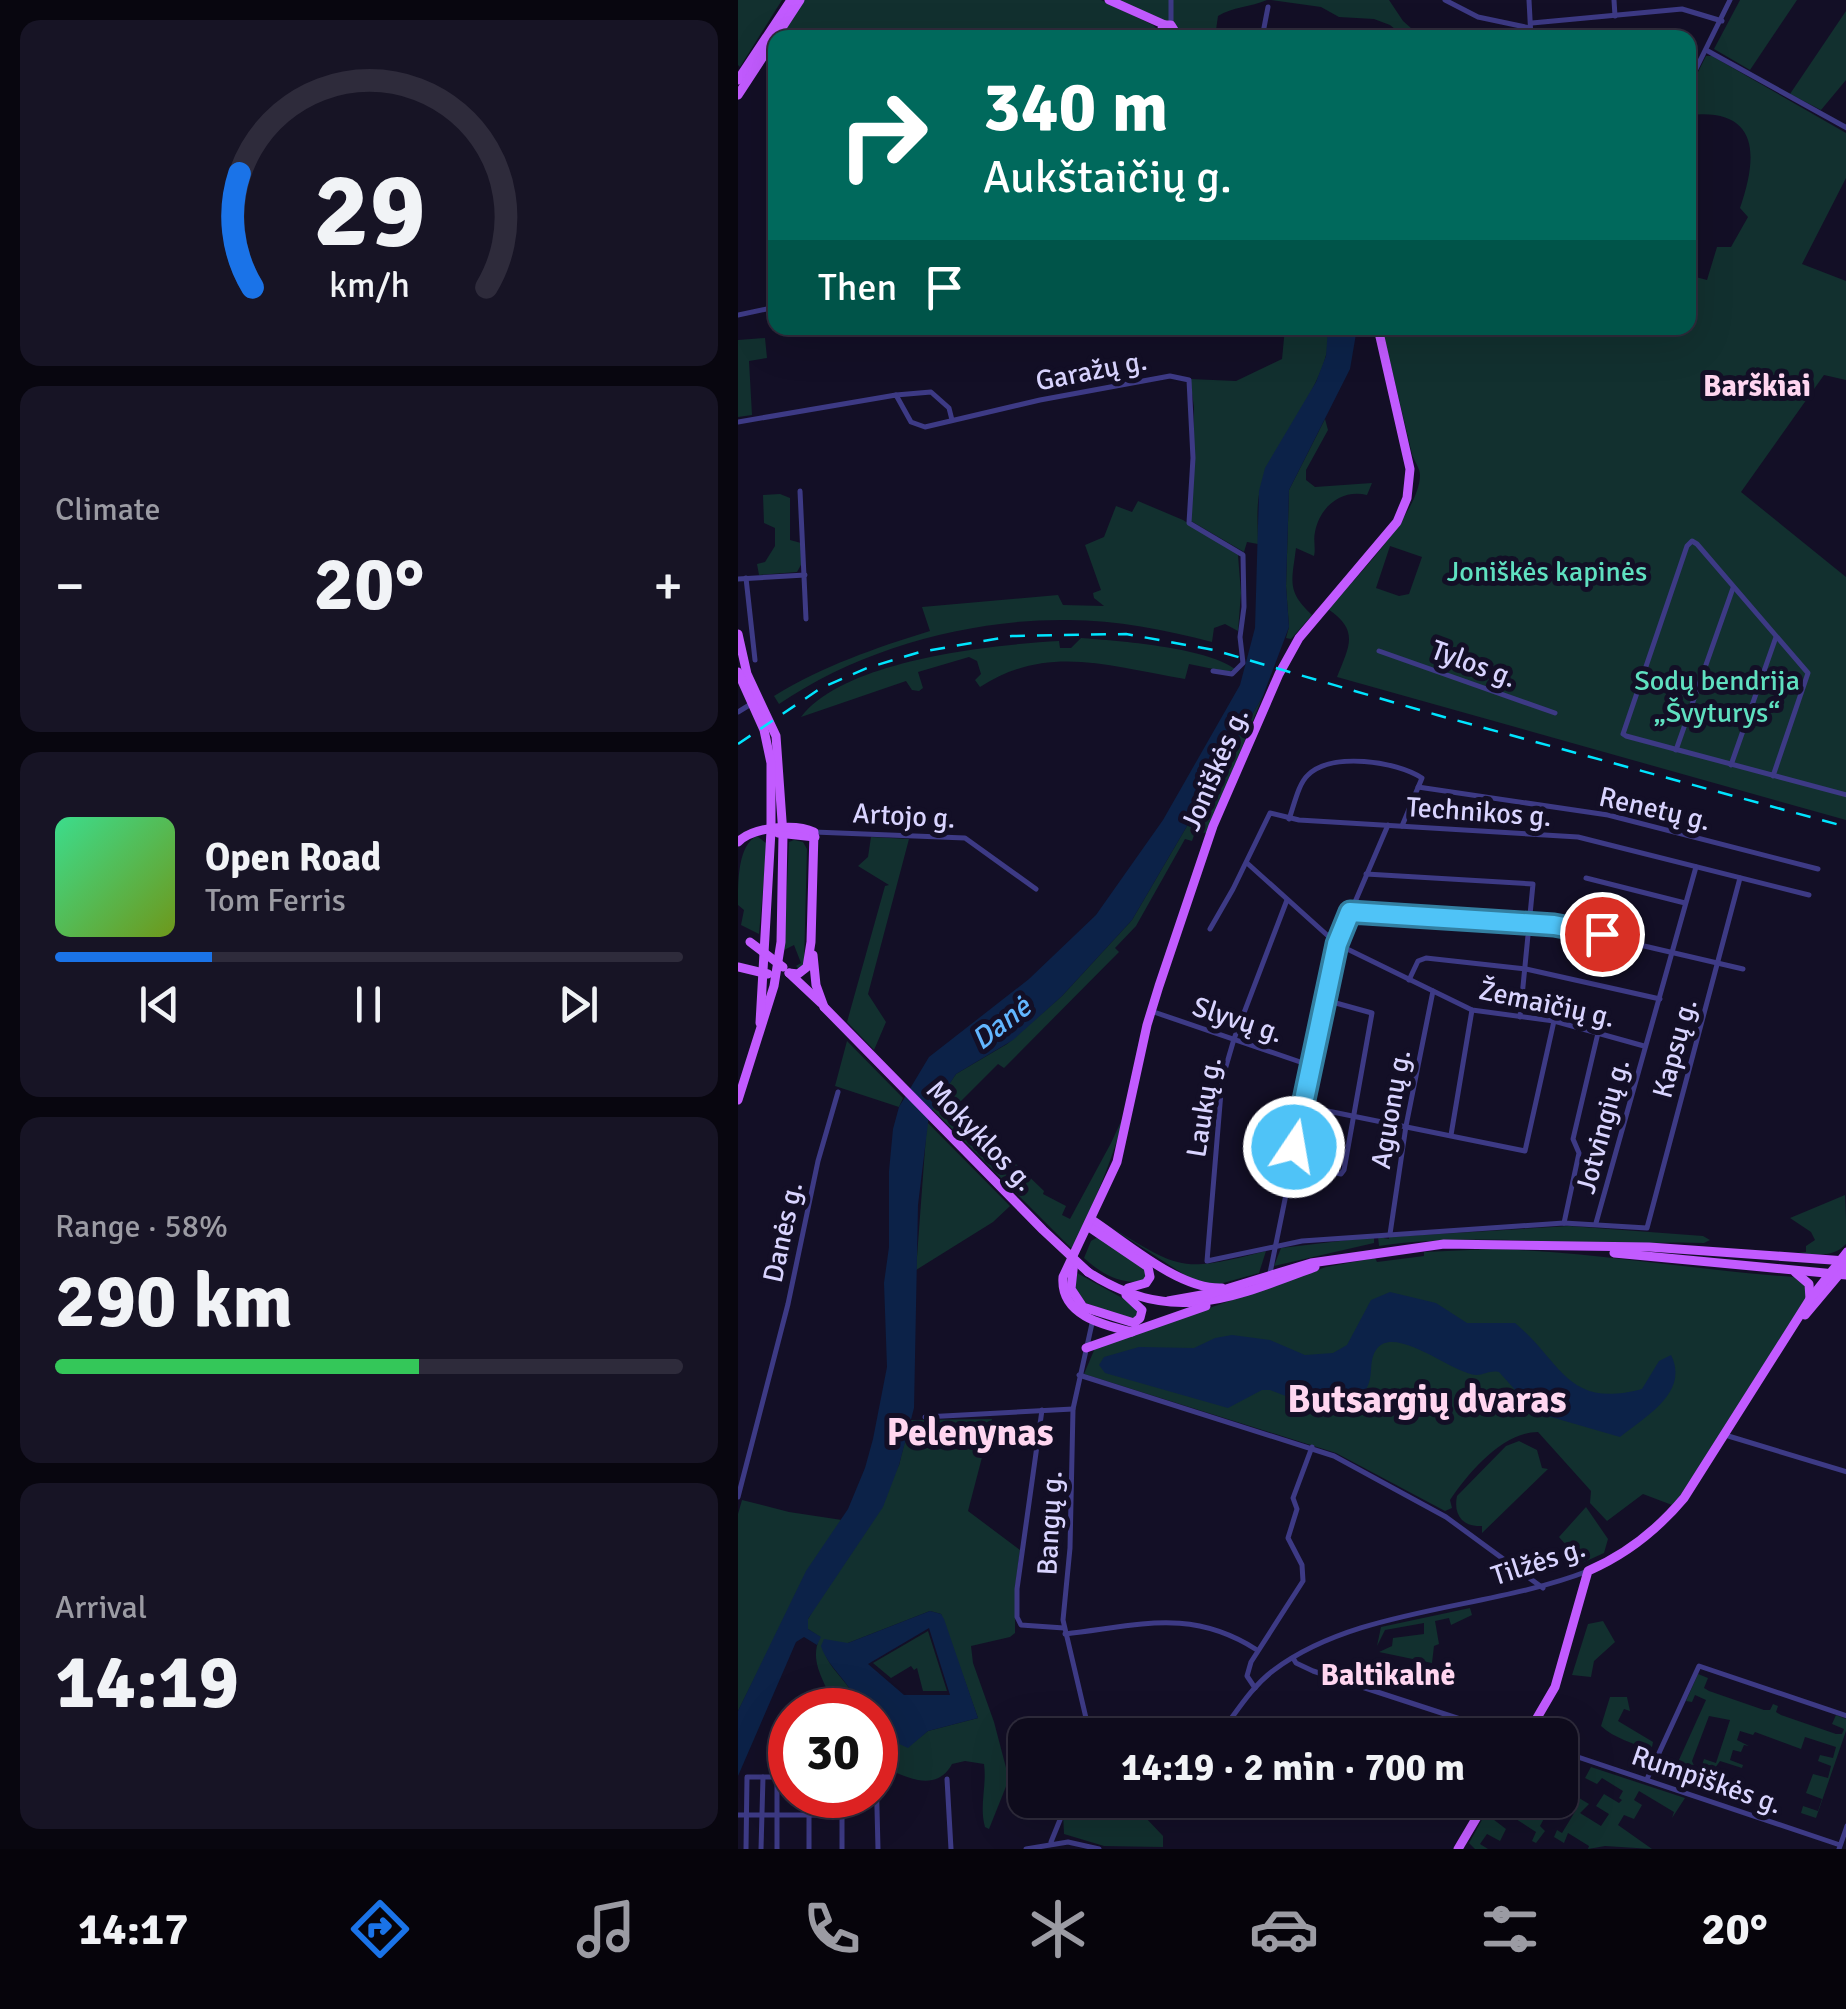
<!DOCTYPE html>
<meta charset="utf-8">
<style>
body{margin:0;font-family:Signika,sans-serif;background:#171425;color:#f1f3f6;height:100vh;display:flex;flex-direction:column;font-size:38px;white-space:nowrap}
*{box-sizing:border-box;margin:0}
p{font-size:32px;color:#9b9ba3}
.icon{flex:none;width:55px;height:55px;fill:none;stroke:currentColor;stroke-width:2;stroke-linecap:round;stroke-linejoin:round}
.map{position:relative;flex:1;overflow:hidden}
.sheet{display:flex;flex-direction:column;gap:20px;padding:20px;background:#08060f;width:738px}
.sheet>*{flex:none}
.banner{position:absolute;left:30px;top:30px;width:928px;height:305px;border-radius:20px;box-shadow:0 10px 40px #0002,0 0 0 2px #2e2b3b;background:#00695c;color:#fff;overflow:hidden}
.speed{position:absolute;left:30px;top:1688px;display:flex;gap:20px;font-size:50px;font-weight:700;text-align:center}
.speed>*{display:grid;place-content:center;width:130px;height:130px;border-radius:50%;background:#0e0b1c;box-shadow:0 10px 40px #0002,0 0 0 2px #2e2b3b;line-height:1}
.speed .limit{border:15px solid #d22;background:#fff;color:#111}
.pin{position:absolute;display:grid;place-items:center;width:85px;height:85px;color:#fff;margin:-42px;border:5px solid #fff;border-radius:50%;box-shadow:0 2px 10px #0007}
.me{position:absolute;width:110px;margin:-55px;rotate:12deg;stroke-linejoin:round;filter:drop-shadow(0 0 8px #0008)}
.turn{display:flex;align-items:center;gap:35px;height:210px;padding:0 50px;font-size:45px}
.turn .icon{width:130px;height:130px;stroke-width:2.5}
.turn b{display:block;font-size:70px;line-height:85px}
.then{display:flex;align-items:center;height:95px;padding:0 50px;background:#0003;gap:20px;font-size:38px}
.big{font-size:75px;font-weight:800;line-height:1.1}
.sheet .tile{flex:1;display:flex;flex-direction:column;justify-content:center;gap:15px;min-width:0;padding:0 35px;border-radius:20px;background:#171425}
.sheet .dial{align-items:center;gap:0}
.dial svg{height:260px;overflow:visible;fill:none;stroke:#2e2b3b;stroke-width:7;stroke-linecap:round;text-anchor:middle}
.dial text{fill:#f1f3f6;stroke:none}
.song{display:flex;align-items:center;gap:30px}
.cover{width:120px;height:120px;border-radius:15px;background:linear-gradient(135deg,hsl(150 70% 55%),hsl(80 70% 35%))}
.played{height:10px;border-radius:5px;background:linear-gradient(90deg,#1a73e8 25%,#2e2b3b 25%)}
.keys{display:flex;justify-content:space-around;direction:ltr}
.heat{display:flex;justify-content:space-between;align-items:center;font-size:55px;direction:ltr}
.charge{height:15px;border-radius:8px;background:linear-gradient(90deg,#34c759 58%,#2e2b3b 0)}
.trip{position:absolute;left:270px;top:1718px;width:570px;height:100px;border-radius:20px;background:#0e0b1c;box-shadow:0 10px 40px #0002,0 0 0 2px #2e2b3b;font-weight:800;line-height:100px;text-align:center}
.dock{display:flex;height:160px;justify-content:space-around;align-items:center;background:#06040b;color:#9b9ba3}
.dock .icon{width:70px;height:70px}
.dock .on{color:#1a73e8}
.dock b{font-size:45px;color:#f1f3f6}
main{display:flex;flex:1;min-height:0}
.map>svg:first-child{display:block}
.green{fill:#12302f;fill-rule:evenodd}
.water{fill:#0c2248;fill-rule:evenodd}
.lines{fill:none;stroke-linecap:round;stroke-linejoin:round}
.minor{stroke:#3d3a85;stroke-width:5}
.major{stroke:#c25bff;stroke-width:9}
.rail{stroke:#00e5ff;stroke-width:2.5;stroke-dasharray:15 12;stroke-linecap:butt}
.major-bridge{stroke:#c25bff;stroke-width:9}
.route-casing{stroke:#337fa1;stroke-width:25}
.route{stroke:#4fc3f7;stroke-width:18}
.labels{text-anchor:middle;stroke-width:10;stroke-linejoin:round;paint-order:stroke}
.street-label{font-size:28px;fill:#d9d4ff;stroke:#130f26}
.park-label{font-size:28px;fill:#5fe0c0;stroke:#130f26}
.neighbourhood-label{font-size:30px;font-weight:bold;fill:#ffd6f0;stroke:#130f26}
.water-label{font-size:30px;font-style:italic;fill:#62b6ff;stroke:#130f26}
.district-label{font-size:38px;font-weight:bold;fill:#ffd6f0;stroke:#130f26}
</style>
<main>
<section class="sheet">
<div class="tile dial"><svg viewBox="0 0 100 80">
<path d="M14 69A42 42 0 1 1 86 69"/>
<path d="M14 69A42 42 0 0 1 10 34" stroke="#1a73e8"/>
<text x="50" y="56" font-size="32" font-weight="700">29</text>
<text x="50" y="72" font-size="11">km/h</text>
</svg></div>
<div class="tile"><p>Climate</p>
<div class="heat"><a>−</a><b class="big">20°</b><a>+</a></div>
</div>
<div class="tile">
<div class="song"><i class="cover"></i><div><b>Open Road</b><p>Tom Ferris</p></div></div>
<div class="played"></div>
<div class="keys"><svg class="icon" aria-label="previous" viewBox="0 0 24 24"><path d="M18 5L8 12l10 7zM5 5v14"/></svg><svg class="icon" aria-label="pause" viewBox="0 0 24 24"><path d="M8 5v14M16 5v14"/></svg><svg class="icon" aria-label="next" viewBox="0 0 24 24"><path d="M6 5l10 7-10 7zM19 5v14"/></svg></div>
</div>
<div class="tile"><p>Range · 58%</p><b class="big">290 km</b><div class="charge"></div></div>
<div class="tile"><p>Arrival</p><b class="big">14:19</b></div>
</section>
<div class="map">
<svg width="1109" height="1849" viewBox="0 0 1109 1849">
<rect width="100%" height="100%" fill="#130f26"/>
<g class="green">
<polygon points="0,0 44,0 2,67 0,65"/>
<polygon points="65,0 363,0 415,25 427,37 41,38"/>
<path d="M381 0H529C513 7 494 7 480 16L478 30 465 37 445 32Z"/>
<polygon points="533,0 651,0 665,21 683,37 667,37 652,25 636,19 601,17 583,7"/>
<polygon points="1002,0 1059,0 1012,70 976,49"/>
<polygon points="1108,11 1108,80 1083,110 1052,94"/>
<path d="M968 56H974L1108 133V178L1064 264 1108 281V380L1086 375 1003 492 1108 577V820L599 677C611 646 622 631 590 609 615 581 682 513 682 475 682 468 676 461 674 454L644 328H950V275L969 280 979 247H993L1010 217 1002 208C1020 156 1022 107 950 115V92ZM652 546 684 557 671 594 661 596 638 588Z"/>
<path d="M547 328H590C598 375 535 441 522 490 518 506 520 527 520 544L509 542 506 552 453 521 456 407 452 379 498 381 544 359Z"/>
<polygon points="27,338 29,358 11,361 14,415 0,417 0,340"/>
<path d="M587 419 590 430 568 470V480L577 487 634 483 629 495C604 489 582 506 577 532 575 541 578 548 576 556L558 548C554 581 548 591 574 615L553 639 548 638 551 627 548 586 551 490Z"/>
<polygon points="42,494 52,498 52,540 63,543 64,563 59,572 21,575 19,564 27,562 37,546 37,528 26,523 25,495"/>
<path d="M400 501 445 520 500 555 503 593 500 631 487 624 476 628 474 642C425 629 374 619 323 620 227 620 120 650 41 704L36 696C85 666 137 648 192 631L184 607 320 595 325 605 366 606 356 598 355 593 363 590 347 545 366 537 378 506 394 512Z"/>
<path d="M343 638C381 641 467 647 497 669L490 672 451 664 447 679C373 667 310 643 242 687L237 680 243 674 239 661 231 657 180 672 185 688 181 691 174 690 168 681 63 717C106 660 252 645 321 641L322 648H333Z"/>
<path d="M525 696 469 833 457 832 454 841 447 839 398 926 377 948 381 952 266 1068 260 1064 218 1106 306 1191 305 1194 328 1206 324 1215 332 1219 373 1143 386 1115 391 1091C382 1146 357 1200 334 1249L194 1109 218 1074 269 1044 324 996 394 920Z"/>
<path d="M19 836 28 843V855L21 934 3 925 6 910 0 905C0 880 0 845 19 836Z"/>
<polygon points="133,837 171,839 130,994 148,1022 136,1050 109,1022 147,886 151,885 120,866 130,857"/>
<polygon points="56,840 65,842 69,849 66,965 61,969 58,966 63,963 56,945 46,950 51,842"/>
<polygon points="109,1041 165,1098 161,1107 97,1086"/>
<polygon points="189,1122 272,1206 255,1222 178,1270"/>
<path d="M1107 1195 1109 1243C1095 1259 1079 1254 1059 1253L1068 1252V1246L1077 1240 1073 1232 1052 1218Z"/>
<path d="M369 1225C444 1270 442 1273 528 1251L521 1273 478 1285 453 1279Z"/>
<path d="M831 1226 965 1236 972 1240 966 1243C927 1241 888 1245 850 1243 779 1240 711 1236 641 1246L640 1237 651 1239V1237Z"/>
<path d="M360 1237 410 1272 408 1281C383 1285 365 1275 346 1258L353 1241Z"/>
<polygon points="636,1237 636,1243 536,1266 543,1248"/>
<path d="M755 1249C856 1252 955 1270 1055 1277L1061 1278 1071 1288 1068 1298 940 1499 934 1505 905 1494 869 1521 852 1503 853 1491 800 1432C765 1432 731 1472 712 1500L714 1508 707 1511 598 1453 346 1374 357 1348 588 1267 637 1258 639 1262 686 1256V1252Z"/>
<polygon points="339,1273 397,1305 400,1308 397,1321 348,1303 337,1288"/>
<path d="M254 1419 230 1511 282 1550 277 1589V1633L272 1637 233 1646 235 1663 256 1722 271 1779 251 1829 247 1827C241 1806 249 1786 246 1764L227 1761 214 1764C197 1796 161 1774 138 1763V1733L170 1747 190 1731 240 1718 203 1614 192 1611 110 1643 85 1647C90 1672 117 1684 121 1710H96C91 1684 69 1665 82 1637L70 1629V1619L161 1465 172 1420Z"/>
<path d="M781 1441 799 1450 804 1468 810 1469 744 1533V1526C725 1527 715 1515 719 1496L768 1446Z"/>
<polygon points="4,1500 51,1512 104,1520 71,1570 0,1711 0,1514"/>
<polygon points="848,1507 870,1539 866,1553 844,1563 821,1537"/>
<polygon points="732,1608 734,1615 713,1625 711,1618 697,1621 701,1644 696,1646 694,1663 641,1652 654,1646 655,1638 686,1634 686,1623 647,1630 639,1646 643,1627"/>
<polygon points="865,1621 877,1642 856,1661 853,1677 834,1675 850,1624"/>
<polygon points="190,1631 209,1691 185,1691 179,1668 176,1670 173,1666 153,1678 135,1663"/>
<polygon points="960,1674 970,1678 966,1688 971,1691 1026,1710 1032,1710 1035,1704 1040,1706 1038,1712 1043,1715 1098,1734 1104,1734 1106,1729 1094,1724 1098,1715 1108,1719 1108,1731 1078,1818 1063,1813 1065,1806 1080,1811 1084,1799 1068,1793 1075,1774 1090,1778 1093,1766 1080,1761 1082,1755 1095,1758 1098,1747 1067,1737 1063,1749 1017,1732 1015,1735 1002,1731 999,1740 1011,1746 1006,1745 1003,1752 995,1750 992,1760 1005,1765 1004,1768 982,1761 975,1771 963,1768 966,1759 978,1763 992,1720 971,1716 954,1761 957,1768 949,1764 947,1766 932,1761 940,1762 968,1700 957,1695 954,1702 948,1701"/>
<path d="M872 1697H889L892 1711 886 1709 880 1721 915 1742 913 1752C895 1742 877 1739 863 1726Z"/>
<polygon points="853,1767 947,1798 934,1818 936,1812 901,1791 896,1800 904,1805 896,1819 886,1815 880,1825 914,1849 867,1846 850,1849 851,1846 830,1833 826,1843 816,1837 819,1830 824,1833 838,1810 831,1805 836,1795 851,1804 842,1813 863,1826 871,1814 858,1806 866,1794 881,1803 884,1800 881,1798 885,1791 864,1778 859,1784 847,1778"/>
<polygon points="333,1800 440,1800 440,1801 431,1812 417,1805 407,1809 406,1816 425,1836 425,1847 366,1846 326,1834 325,1813"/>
<polygon points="755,1800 792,1800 810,1811 802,1826 807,1831 798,1843 794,1841 798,1832 764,1810 759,1817 752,1813 751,1816 768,1829 762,1841 749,1834 742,1844 750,1849 737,1849 731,1843"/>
</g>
<g class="water">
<polygon points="590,328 619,328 612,369 551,490 548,586 551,627 525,696 394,920 324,996 275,1040 218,1074 191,1115 180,1205 176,1408 161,1465 145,1507 70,1619 70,1629 83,1637 79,1645 66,1637 58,1642 0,1776 0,1711 68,1571 110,1509 127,1468 135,1439 149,1367 146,1283 151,1247 151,1171 155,1129 161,1107 191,1057 291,979 358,915 425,820 502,685 517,628 521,491 527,468 578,382 588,356"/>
<path d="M652 1292 698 1303 729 1323H777C825 1363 828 1409 904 1389L921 1361 933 1355C952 1393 906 1417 882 1437L813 1417 789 1403 761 1372C751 1370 747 1375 738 1375 715 1374 656 1323 638 1350 629 1364 638 1377 625 1394L605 1393 566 1403 532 1390H524L490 1408 367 1373 361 1365 366 1357 401 1347 456 1348 477 1338 494 1335 532 1340 567 1355 595 1353 609 1345 633 1300Z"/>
<path d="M192 1611 203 1614 206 1619 240 1718 190 1731 170 1748 138 1733V1710H121C117 1685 90 1669 83 1646L86 1639 110 1643ZM191 1628 212 1695H166L130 1664Z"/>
</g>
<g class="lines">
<g class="minor">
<polyline points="707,0 740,17 792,28"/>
<polyline points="791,0 793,38"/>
<polyline points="876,0 877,16"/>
<polyline points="794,23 944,9 984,21"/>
<polyline points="433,25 433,0"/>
<polyline points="524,38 530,7"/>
<polyline points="968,50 1109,128"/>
<polyline points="950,85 992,0"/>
<polyline points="0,315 38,307"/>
<polyline points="158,395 193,392 211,408 214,420"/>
<polyline points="0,422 158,395 173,422 187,427 302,400 432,376 451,380 455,458 451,523 505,555 506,607 502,637 505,663 494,674 475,671"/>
<polyline points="62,491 68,619"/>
<polyline points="8,578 17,660"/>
<polyline points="0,579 67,575"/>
<polyline points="641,651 817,713"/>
<polyline points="0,712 13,704"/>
<polyline points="938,750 995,588"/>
<polyline points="993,765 1038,637"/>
<polyline points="1035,776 1070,673 959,544 954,541 949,546 885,734 888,736 1109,795"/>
<polyline points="680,787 870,815 1080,869"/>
<path d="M551 819C556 806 560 784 570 775 594 752 658 761 684 778L664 826"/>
<polyline points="76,832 227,838 298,889"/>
<polyline points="509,863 599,944 734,1010 816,1021 906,1046"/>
<polyline points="628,874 795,884 782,1017"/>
<polyline points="848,878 947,903"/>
<polyline points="549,900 496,1039 484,1080 469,1261 564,1241 826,1223 909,1228 1002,878"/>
<polyline points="612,912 816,925 1005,969"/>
<polyline points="472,929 495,889 532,813 561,820 840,837 1071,895"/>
<polyline points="671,980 680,961 688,958 788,969 922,999"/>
<polyline points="413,1011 574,1066"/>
<polyline points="565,1106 787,1151 816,1021"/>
<polyline points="713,1135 734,1010"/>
<polyline points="553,1164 603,1174 606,1170 634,1013 587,1000"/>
<polyline points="826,1223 841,1153 835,1139 860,1033"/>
<polyline points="858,1223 958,867"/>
<polyline points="652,1234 668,1126 695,991"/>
<polyline points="532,1273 599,944 650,825"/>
<polyline points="341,1375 596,1456 708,1517 805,1588"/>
<polyline points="304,1410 279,1589 279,1617 283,1625 326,1628"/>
<polyline points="187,1417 335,1409"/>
<polyline points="987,1435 1109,1472"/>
<polyline points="0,1497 50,1304 80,1161 100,1092"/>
<path d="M327 1634C400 1626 452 1607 519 1650"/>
<polyline points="555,1658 558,1663 575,1671 771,1735"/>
<polyline points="517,1688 509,1676 513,1662 565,1581 564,1565 550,1538 559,1509 555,1498 574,1447"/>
<polyline points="352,1735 325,1620 332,1548 335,1409 355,1319"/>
<path d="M481 1735C498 1713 513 1687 536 1670 620 1607 750 1610 850 1571"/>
<polyline points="822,1751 1102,1845"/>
<polyline points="138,1768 140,1849"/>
<polyline points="209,1779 213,1849"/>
<polyline points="909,1779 961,1666 1109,1716"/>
<polyline points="71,1795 71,1849"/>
<polyline points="0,1815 104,1815"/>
<polyline points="313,1842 330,1800"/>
<polyline points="8,1849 9,1777 52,1777"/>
<polyline points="23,1849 25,1777"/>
<polyline points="39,1849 39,1777"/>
<polyline points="104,1849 104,1795"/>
<polyline points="288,1849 330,1842 361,1849"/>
<polyline points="1101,1849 1109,1826"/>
</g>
<g class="major">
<polyline points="371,0 427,25"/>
<polyline points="436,31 429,36 424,29 427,25 433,25 441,38"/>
<polyline points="0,80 53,0"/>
<polyline points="0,95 62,0"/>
<polyline points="0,634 9,674 38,736 45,835 43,942 36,986 0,1100"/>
<polyline points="0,672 26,730 33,763 33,831 22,1023"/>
<polyline points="40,833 77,837"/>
<path d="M0 842C15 827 57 823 76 832L73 942 69 967 60 974 51 973"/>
<polyline points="75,955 78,985 86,1007"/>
<polyline points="0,967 30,974"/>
<polyline points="51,973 83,1003"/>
<path d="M354 1220C389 1243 442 1290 484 1288"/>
<polyline points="351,1227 410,1267 412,1277 408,1283 390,1288"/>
<polyline points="876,1253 1109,1275"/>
<polyline points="336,1261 333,1289 345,1307 396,1323 402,1318 404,1310 388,1295"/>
<path d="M350 1272C433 1326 494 1298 577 1267"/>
<polyline points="1057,1272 1071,1284 1072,1299"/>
<polyline points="430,1301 475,1293 573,1263 706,1244 911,1247 1109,1261"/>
<polyline points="1067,1315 1109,1265"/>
<path d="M394 1332C364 1325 322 1315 325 1277L379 1162 409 1025 421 986 475 826 541 674 561 638 659 522 669 498 672 469 640 328"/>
<polyline points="348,1348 468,1306"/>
<path d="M789 1735 817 1687 850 1571C887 1555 920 1529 946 1498L1072 1299 1109 1252"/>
<polyline points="720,1849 749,1800"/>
</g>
<polyline class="rail" points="0,744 83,688 129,668 182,652 274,636 388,634 476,650 699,715 1109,827"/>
<g class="major-bridge">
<polyline points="12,942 45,967"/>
<polyline points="86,1007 305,1230 350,1272"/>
</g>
</g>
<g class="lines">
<g class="route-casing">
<polyline id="route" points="556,1147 599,944 612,912 816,925 864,934"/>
</g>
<use href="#route" class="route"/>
</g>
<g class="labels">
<g class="street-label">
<text transform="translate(353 370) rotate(-11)" y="10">Garažų g.</text>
<text transform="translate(736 663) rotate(20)" y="10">Tylos g.</text>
<text transform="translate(476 769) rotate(-67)" y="10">Joniškės g.</text>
<text transform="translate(917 808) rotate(13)" y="10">Renetų g.</text>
<text transform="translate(741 811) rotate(4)" y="10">Technikos g.</text>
<text transform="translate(166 815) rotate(3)" y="10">Artojo g.</text>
<text transform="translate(809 1003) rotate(12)" y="10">Žemaičių g.</text>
<text transform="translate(500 1019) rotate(18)" y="10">Slyvų g.</text>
<text transform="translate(936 1048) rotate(-75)" y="10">Kapsų g.</text>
<text transform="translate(465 1107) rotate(-81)" y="10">Laukų g.</text>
<text transform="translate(652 1109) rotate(-80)" y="10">Aguonų g.</text>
<text transform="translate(864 1126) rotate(-75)" y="10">Jotvingių g.</text>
<text transform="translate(243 1135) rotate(46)" y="10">Mokyklos g.</text>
<text transform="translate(44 1232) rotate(-78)" y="10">Danės g.</text>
<text transform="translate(311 1523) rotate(-87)" y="10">Bangų g.</text>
<text transform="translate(800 1561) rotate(-18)" y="10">Tilžės g.</text>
<text transform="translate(969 1779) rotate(19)" y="10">Rumpiškės g.</text>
</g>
<g class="park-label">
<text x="809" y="581">Joniškės kapinės</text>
<text x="979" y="690">Sodų bendrija<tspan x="979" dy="32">„Švyturys“</tspan></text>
</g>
<g class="neighbourhood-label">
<text x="1019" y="396">Barškiai</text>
<text x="650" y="1685">Baltikalnė</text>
</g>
<g class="water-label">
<text transform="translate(263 1023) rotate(-38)" y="10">Danė</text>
</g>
<g class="district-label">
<text x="689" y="1412">Butsargių dvaras</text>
<text x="232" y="1445">Pelenynas</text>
</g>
</g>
</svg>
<div class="speed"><div class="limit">30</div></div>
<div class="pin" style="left:864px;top:934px;background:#d93025"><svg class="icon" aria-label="arrive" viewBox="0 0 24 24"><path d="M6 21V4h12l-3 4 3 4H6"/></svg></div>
<svg class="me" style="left:556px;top:1147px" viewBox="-20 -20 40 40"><circle r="17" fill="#4fc3f7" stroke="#fff" stroke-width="3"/><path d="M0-11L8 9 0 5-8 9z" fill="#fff"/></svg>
<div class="trip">14:19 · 2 min · 700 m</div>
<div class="banner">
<div class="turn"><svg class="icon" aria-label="right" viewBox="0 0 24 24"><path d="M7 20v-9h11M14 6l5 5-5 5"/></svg><div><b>340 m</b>Aukštaičių g.</div></div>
<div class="then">Then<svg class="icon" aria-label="arrive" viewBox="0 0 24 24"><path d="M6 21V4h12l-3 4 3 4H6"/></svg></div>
</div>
</div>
</main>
<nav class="dock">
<b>14:17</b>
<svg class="icon on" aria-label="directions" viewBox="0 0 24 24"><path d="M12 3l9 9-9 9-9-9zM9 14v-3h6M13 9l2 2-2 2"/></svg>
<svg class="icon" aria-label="music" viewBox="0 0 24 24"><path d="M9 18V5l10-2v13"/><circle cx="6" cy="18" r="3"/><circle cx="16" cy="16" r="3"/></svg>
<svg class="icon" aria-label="phone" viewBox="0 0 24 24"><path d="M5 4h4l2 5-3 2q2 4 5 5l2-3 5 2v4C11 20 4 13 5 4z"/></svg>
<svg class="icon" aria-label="climate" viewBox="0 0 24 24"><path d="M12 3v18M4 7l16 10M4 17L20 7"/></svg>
<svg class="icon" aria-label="car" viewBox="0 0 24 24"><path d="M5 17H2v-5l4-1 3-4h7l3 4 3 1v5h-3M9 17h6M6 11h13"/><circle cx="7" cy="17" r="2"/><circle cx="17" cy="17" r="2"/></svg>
<svg class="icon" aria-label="filters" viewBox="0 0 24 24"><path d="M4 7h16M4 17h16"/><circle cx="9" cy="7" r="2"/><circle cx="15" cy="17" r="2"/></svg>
<b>20°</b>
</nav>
